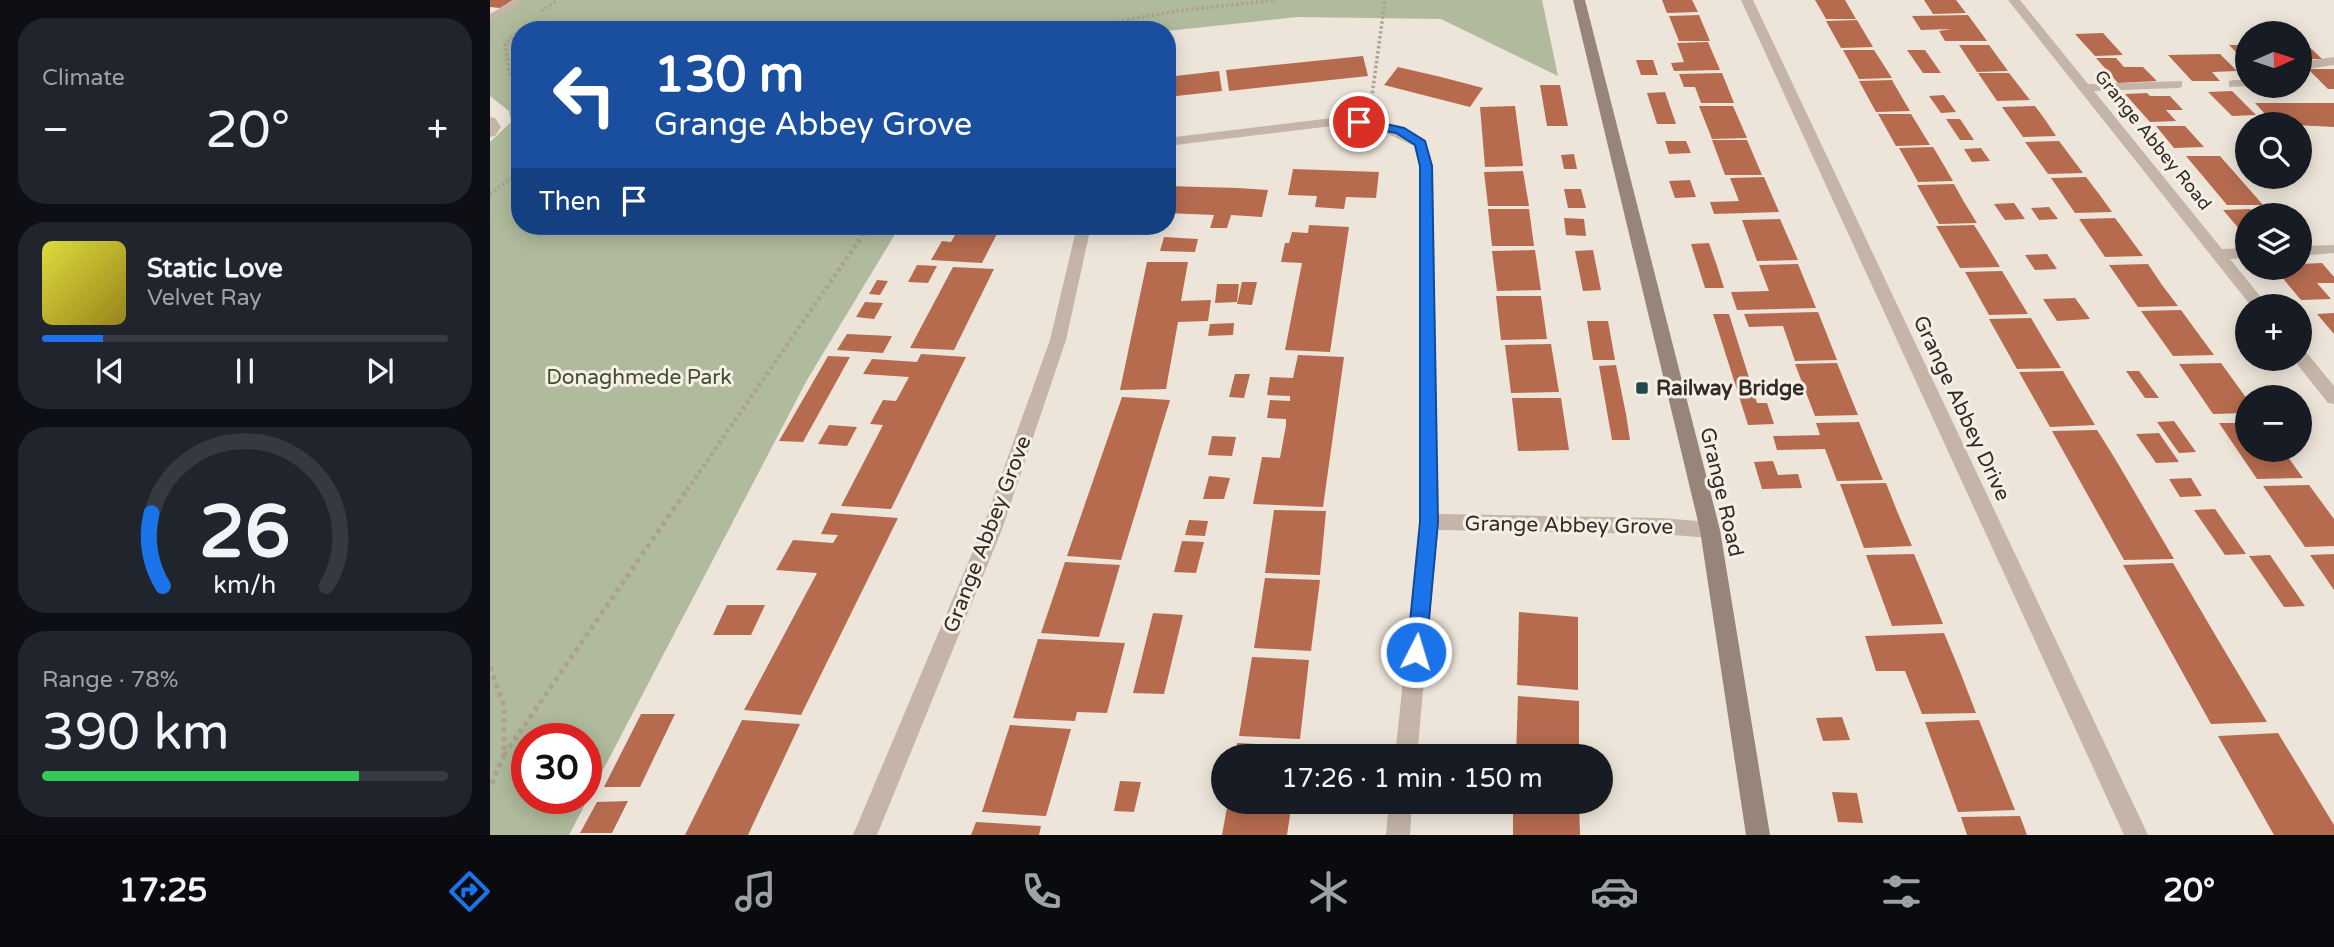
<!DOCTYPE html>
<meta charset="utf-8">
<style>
body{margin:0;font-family:"Varela Round",sans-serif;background:#20242c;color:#f1f3f6;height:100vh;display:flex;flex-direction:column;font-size:26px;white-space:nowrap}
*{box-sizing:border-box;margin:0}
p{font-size:23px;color:#9ea1a6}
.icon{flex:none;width:38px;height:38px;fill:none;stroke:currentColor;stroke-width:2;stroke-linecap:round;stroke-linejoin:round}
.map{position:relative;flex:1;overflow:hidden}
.side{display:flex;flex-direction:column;gap:18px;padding:18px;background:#0d0f14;width:490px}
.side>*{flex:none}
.hud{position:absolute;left:21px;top:21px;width:665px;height:214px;border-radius:28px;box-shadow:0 4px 18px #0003;background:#1a4fa0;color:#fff;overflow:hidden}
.needle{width:46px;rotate:87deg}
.fabs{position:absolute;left:1745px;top:21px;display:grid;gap:14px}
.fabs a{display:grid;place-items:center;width:77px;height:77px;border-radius:50%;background:#171b24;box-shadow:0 4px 18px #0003;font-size:35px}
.speed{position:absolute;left:21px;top:723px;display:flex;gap:14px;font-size:35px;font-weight:700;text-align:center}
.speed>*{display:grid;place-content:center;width:91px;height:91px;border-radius:50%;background:#171b24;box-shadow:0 4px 18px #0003;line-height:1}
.speed .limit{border:10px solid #d22;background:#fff;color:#111}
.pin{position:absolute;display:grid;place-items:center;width:60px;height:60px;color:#fff;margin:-30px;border:4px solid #fff;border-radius:50%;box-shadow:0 2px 7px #0007}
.me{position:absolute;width:77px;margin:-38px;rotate:5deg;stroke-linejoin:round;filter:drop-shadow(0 0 5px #0008)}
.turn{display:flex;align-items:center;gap:24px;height:147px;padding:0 28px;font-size:32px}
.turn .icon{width:91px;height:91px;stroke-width:2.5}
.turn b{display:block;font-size:49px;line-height:60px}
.then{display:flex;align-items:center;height:66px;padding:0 28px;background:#0003;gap:14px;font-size:26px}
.big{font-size:52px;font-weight:600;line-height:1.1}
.side .widget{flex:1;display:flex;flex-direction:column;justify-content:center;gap:10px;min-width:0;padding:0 24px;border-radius:28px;background:#20242c}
.side .dial{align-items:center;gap:0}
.dial svg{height:182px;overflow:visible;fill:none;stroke:#363941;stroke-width:7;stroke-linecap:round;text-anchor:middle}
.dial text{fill:#f1f3f6;stroke:none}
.song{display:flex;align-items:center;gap:21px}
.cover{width:84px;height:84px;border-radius:10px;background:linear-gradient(135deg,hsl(60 70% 55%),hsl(50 70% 35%))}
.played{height:7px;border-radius:4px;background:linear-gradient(90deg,#1a73e8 15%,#363941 15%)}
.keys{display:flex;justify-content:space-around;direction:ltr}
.heat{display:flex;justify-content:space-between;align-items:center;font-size:38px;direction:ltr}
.charge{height:10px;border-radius:5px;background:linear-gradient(90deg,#34c759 78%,#363941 0)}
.trip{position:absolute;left:721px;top:744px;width:402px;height:70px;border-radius:35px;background:#171b24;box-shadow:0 4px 18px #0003;font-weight:600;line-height:70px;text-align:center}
.menu{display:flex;height:112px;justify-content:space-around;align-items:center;background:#090b0e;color:#9ea1a6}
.menu .icon{width:49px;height:49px}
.menu .on{color:#1a73e8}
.menu b{font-size:32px;color:#f1f3f6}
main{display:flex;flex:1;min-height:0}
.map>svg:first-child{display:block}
.green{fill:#afbb9c;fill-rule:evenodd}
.building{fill:#b66b4f}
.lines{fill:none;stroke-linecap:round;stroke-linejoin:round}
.path-far2{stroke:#afa092;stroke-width:3.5;stroke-dasharray:2.5 2.5;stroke-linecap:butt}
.path-far1{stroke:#afa092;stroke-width:4.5;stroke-dasharray:3.5 3.5;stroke-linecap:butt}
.path{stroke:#afa092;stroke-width:5;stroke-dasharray:4.5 4.5;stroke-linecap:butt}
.service{fill:#c4b5a8;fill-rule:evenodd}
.minor{fill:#c4b5a8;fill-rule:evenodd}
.secondary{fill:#978579;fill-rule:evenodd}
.route{fill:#1a73e8;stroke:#114b97;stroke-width:2}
.poi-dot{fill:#22494e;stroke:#f6efe5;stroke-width:2.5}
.labels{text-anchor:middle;stroke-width:6;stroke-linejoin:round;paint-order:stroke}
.far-street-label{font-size:18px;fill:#322b27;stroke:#f6efe5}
.park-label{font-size:21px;fill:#404d2e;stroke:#f6efe5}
.poi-label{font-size:21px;font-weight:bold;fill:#322b27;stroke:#f6efe5;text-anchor:start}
.street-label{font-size:21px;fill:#322b27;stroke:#f6efe5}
</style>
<main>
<section class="side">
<div class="widget"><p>Climate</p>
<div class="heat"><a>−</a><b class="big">20°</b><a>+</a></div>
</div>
<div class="widget">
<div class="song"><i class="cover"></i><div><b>Static Love</b><p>Velvet Ray</p></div></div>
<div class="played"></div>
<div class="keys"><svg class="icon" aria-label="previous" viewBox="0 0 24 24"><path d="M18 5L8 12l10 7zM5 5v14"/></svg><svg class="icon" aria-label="pause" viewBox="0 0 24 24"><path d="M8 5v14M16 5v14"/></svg><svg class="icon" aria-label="next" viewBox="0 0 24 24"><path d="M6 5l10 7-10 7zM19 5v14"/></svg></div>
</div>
<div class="widget dial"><svg viewBox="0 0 100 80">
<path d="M14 69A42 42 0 1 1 86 69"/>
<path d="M14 69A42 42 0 0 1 9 37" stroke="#1a73e8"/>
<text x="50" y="56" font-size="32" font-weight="700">26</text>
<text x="50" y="72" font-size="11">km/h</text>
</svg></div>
<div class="widget"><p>Range · 78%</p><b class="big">390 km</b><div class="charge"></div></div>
</section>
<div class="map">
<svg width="1844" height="835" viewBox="0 0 1844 835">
<rect width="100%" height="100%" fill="#eee5da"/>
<path class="green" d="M28 0H1052L1068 76 951 19 807 17 677 31 30 30V226H410L317 380 79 835H0V142L21 122 19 111 0 96V16ZM37 738H96V798H37Z"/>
<g class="building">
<polygon points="0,0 23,0 10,8 0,7"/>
<polygon points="1172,0 1202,0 1208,12 1177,13"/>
<polygon points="1325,0 1355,0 1366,19 1336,19"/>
<polygon points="1434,0 1466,0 1476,13 1443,14"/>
<polygon points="1209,15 1220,41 1189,41 1179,16"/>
<polygon points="1478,15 1497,41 1455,41 1449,31 1461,29 1431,30 1422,16"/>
<polygon points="1367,20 1383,47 1351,48 1336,21"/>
<polygon points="1613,33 1633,55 1605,56 1585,34"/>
<polygon points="1810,38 1832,59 1810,59"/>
<polygon points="1218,42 1230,70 1184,71 1181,63 1194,62 1187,43"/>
<polygon points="1469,45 1499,45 1518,71 1487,72"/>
<polygon points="1739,45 1757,45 1757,58 1752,58"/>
<polygon points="1353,50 1384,50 1402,78 1369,79"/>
<polygon points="1417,50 1435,50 1451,73 1433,73"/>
<polygon points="1730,54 1747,71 1722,72 1730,81 1702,81 1678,55"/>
<polygon points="873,56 878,76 739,91 736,70"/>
<polygon points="1606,58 1626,58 1634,67 1653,67 1667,81 1628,83"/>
<polygon points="1146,60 1163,60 1168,75 1151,75"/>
<polygon points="908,67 951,77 993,88 980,107 894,85"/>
<polygon points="1818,69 1844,69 1844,89 1838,89"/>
<polygon points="729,71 732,91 677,97 677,77"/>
<polygon points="1232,73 1244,103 1211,103 1205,87 1194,87 1189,74"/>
<polygon points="1488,73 1519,73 1540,100 1507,101"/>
<polygon points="1402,80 1410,94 1420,111 1386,112 1369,81"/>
<polygon points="1050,85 1070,85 1078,126 1057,126"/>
<polygon points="1742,91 1766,115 1742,116 1718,92"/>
<polygon points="1175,92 1186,124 1167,124 1157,93"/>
<polygon points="1657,93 1660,96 1680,96 1693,110 1676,110 1686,121 1660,122 1635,94"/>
<polygon points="1454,95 1466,112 1451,113 1439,96"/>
<polygon points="1765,103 1844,103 1844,127 1784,124"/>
<polygon points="1025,106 1033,166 995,167 990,107"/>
<polygon points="1209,106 1243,106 1257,138 1222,139"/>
<polygon points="1545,106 1556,121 1566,136 1533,137 1512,107"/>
<polygon points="1388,114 1421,114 1440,145 1406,146"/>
<polygon points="1456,119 1470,119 1484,140 1470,140"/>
<polygon points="1666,126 1695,126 1714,147 1684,148"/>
<polygon points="1222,140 1257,140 1272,175 1235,175"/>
<polygon points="1175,141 1196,141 1201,153 1179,154"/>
<polygon points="1569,141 1593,173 1558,174 1535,142"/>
<polygon points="1443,147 1452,162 1463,181 1428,182 1409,148"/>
<polygon points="1491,148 1500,161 1482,162 1474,149"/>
<polygon points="1084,154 1087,169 1074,169 1071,155"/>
<polygon points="1696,156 1730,156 1773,205 1737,205"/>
<polygon points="803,169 889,172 886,198 856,197 854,209 825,207 827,196 798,195"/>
<polygon points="1033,171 1039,206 998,206 994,172"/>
<polygon points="1274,177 1289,212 1224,214 1220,202 1249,201 1240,178"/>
<polygon points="1596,177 1609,194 1622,212 1585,213 1561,178"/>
<polygon points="1200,180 1206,197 1185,198 1179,181"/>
<polygon points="1464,184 1474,202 1487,223 1449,224 1427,185"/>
<polygon points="677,186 748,188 778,190 772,217 741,215 737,228 720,228 724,215 677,213"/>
<polygon points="1074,189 1091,189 1096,208 1078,208"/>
<polygon points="1524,203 1535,219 1515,220 1504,204"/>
<polygon points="1559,207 1568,219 1549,220 1541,208"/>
<polygon points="998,209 1039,209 1044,246 1002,246"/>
<polygon points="1760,209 1765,215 1757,215 1757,238 1733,210"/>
<polygon points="1074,218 1094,219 1096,236 1076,235"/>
<polygon points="1625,218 1653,256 1615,257 1589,219"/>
<polygon points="1290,219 1308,260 1267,261 1252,220"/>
<polygon points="819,225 859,227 840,352 795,350 812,263 791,262 795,243 799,243 802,232 818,233"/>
<polygon points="1484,225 1496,244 1510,267 1470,268 1446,226"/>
<polygon points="470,226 511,226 492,263 441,260 452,241 461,242"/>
<polygon points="674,237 708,239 705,252 670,251"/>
<polygon points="1219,243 1227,266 1234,288 1215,288 1201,244"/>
<polygon points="1045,250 1051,290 1007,291 1002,251"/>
<polygon points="1103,250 1111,290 1093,291 1085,251"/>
<polygon points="1557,254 1567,269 1545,270 1535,255"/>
<polygon points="657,262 698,262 691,301 721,300 718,321 688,322 676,389 630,390"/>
<polygon points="1832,263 1844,277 1844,283 1827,283 1841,299 1811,300 1784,268 1810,268 1810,264"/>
<polygon points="1308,264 1326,308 1247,310 1241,292 1279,291 1269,265"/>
<polygon points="1658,264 1672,285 1688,306 1648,307 1619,265"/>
<polygon points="427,265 447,266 438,283 418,282"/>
<polygon points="463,267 504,269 464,350 420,348"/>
<polygon points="1512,271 1524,291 1538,314 1499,315 1475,272"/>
<polygon points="387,280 398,281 390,295 379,294"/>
<polygon points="752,282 767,282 762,305 747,304"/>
<polygon points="727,284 749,284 747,302 725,303"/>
<polygon points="1006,296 1051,296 1057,339 1011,340"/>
<polygon points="1585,298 1600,319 1567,321 1553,299"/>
<polygon points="375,302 393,303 384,319 366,317"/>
<polygon points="1691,310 1707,332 1724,355 1683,356 1651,311"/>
<polygon points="1328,312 1347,360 1305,361 1293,326 1259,327 1254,314"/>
<polygon points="1844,313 1844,334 1827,314"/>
<polygon points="1223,314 1239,314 1267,403 1277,403 1284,424 1258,425"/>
<polygon points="1541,318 1554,340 1571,368 1527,369 1499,319"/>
<polygon points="1097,321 1118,321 1125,360 1103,360"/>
<polygon points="744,323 743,335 718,336 720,324"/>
<polygon points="357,334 402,336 393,353 347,350"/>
<polygon points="1061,344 1069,392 1021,393 1015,345"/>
<polygon points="431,354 476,357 401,509 351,506 393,425 380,424 393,400 406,401 419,377 373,374 382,359 427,362"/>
<polygon points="808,355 854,357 833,507 763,504 772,457 790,458 796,425 796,419 777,418 780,400 800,401 800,396 777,395 780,377 803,378"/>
<polygon points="338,356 360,357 313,442 289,441"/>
<polygon points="1347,363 1368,415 1325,416 1305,364"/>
<polygon points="1731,363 1757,399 1757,413 1723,414 1689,364"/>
<polygon points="1126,365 1136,414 1140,440 1122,440 1109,366"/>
<polygon points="1573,371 1587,395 1605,425 1560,427 1529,372"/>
<polygon points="1636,371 1649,371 1669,398 1655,398"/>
<polygon points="745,374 760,374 754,398 739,397"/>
<polygon points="632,397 680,400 631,560 577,556"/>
<polygon points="1022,398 1071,398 1079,450 1028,451"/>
<polygon points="1684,421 1706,452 1689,453 1667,422"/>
<polygon points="1369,422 1393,480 1347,481 1335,449 1287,450 1283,436 1330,435 1326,423"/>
<polygon points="1729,423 1757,423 1757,450 1793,450 1813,478 1767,479"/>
<polygon points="339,425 367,427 357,446 328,444"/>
<polygon points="1607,430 1624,457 1684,559 1634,560 1562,431"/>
<polygon points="1669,433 1689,462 1666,463 1646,434"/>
<polygon points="722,436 746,437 742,456 718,455"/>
<polygon points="1283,461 1288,475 1308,474 1312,488 1272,489 1264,462"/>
<polygon points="719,476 740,478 734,499 713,499"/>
<polygon points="1701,478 1712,496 1690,497 1679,479"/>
<polygon points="1396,483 1407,511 1422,546 1374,548 1350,484"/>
<polygon points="1819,485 1844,519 1844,546 1815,547 1773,486"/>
<polygon points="1725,509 1756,554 1735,555 1704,510"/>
<polygon points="784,510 836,511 830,575 775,573"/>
<polygon points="341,513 408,518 311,715 254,710 327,573 286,570 303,540 343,543 348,535 331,534"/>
<polygon points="699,520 718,521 715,536 695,535"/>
<polygon points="692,541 714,542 706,573 684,572"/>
<polygon points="1424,554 1437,585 1453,624 1402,626 1376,555"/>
<polygon points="1844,554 1844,590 1820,555"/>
<polygon points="1780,555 1815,606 1794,607 1759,556"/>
<polygon points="575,562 630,565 609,637 551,633"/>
<polygon points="1683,563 1727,638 1777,722 1721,724 1633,565"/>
<polygon points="775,578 830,580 821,651 764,648"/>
<polygon points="237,605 275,605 261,635 223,635"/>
<polygon points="1029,612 1088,617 1088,690 1027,685"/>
<polygon points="663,613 693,615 674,694 643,693"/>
<polygon points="1454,633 1469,669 1486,713 1432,714 1415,671 1386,671 1375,636"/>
<polygon points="548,639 635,643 617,713 587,712 585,721 523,718"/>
<polygon points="762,657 819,660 810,739 749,736"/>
<polygon points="1028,696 1089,701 1089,756 1026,756"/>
<polygon points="151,714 185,714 150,787 114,787"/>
<polygon points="1352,717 1360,740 1333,741 1326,718"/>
<polygon points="252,720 310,724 258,835 195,835"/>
<polygon points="1489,720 1525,810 1468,812 1435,722"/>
<polygon points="520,725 581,729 556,816 492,812"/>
<polygon points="1788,733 1844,825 1844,835 1784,835 1728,736"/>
<polygon points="747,743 809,746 807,756 745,756"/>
<polygon points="630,781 651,782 644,812 624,811"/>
<polygon points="1342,792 1367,793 1373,823 1348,822"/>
<polygon points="138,801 122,833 90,833 107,802"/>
<polygon points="738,802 802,802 797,835 732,835"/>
<polygon points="1023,802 1089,802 1090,835 1023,835"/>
<polygon points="1530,816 1537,835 1477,835 1471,817"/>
<polygon points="486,822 551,826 549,835 481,835"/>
</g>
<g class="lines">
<g class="path-far2">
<polyline points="51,11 68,0"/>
<polyline points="30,30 15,44 20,75 30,82"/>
<polyline points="578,30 686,11 786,0"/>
<polyline points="881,103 895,0"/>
<polyline points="0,194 30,172"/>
</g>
<polyline class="path-far1" points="197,490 379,226"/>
<g class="path">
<polyline points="0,667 14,706 14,755 0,787"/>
<polyline points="14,755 198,488"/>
</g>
<polygon class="service" points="24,0 36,0 0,21 0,14"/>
<g class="minor">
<polygon points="1251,0 1263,0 1658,835 1634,835"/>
<polygon points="1518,0 1530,0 1598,84 1692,81 1692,87 1688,88 1604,91 1732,249 1757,248 1757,258 1740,259 1778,306 1761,306"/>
<polygon points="1844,57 1844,65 1810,70 1810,62"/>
<polygon points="1743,80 1757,80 1757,86 1762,86 1739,87 1739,81"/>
<polygon points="0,117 5,118 11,127 5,136 0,137"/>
<path d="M842 118C876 118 906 123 935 141L943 166 948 514 1171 518 1220 522 1227 524 1230 530 1227 536 1220 538 1171 534 948 530 927 756H905L930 522 929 166 924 146 887 129 842 126 677 146V138Z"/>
<polygon points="587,226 601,226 576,340 511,532 387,835 363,835 491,532 560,340"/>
<polygon points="1844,245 1844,253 1810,256 1810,246"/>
<polygon points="1810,350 1816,352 1844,386 1844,404 1838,403 1804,360 1810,359"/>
<polygon points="899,802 922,802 920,835 896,835"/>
</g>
<polygon class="secondary" points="1083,0 1095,0 1230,530 1280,835 1256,835 1210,530"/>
</g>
<polygon class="route" points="869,118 914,128 935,141 942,166 948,522 936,652 933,658 926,661 919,658 917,652 930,522 930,166 925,145 906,133 864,125 862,122"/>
<rect class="poi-dot" x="1145" y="381" width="14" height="14" rx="3.5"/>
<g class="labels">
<g class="far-street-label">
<text transform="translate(1663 140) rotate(51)" y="6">Grange Abbey Road</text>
</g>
<g class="park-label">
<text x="149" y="384">Donaghmede Park</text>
</g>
<g class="poi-label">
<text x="1166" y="395">Railway Bridge</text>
</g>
<g class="street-label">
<text transform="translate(1472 408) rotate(65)" y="7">Grange Abbey Drive</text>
<text transform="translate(1232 492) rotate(77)" y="7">Grange Road</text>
<text transform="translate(1079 525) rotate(1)" y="7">Grange Abbey Grove</text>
<text transform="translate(497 534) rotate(-69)" y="7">Grange Abbey Grove</text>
</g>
</g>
</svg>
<div class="fabs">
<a><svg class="needle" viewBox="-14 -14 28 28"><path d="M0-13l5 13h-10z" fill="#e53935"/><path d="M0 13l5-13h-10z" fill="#9ea1a6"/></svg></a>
<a><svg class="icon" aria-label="search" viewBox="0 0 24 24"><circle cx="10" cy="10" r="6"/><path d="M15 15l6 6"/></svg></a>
<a><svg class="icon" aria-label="layers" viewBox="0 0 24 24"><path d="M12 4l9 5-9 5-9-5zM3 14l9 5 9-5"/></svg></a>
<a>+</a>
<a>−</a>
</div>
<div class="speed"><div class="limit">30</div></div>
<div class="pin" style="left:869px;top:122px;background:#d93025"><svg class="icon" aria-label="arrive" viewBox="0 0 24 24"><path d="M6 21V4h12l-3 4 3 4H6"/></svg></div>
<svg class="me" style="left:926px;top:652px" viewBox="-20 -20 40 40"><circle r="17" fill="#1a73e8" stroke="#fff" stroke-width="3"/><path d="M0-11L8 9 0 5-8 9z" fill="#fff"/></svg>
<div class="trip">17:26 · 1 min · 150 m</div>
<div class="hud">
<div class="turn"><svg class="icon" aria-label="left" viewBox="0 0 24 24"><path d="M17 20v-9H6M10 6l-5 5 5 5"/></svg><div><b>130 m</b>Grange Abbey Grove</div></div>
<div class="then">Then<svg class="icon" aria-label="arrive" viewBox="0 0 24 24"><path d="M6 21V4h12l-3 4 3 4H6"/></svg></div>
</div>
</div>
</main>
<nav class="menu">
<b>17:25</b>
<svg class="icon on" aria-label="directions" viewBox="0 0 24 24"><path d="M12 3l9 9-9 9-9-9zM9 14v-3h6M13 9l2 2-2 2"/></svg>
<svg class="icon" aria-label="music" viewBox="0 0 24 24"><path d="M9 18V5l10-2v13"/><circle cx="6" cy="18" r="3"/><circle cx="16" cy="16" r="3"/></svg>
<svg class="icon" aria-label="phone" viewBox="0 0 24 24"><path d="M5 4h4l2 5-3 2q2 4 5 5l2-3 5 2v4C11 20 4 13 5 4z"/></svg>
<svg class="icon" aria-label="climate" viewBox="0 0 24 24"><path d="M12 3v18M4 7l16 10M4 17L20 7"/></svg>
<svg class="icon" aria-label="car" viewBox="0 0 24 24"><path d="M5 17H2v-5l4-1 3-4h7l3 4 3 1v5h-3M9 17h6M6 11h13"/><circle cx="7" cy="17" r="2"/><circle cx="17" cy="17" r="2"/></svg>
<svg class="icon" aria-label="filters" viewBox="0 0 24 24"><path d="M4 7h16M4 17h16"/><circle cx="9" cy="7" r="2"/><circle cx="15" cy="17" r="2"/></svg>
<b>20°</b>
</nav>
